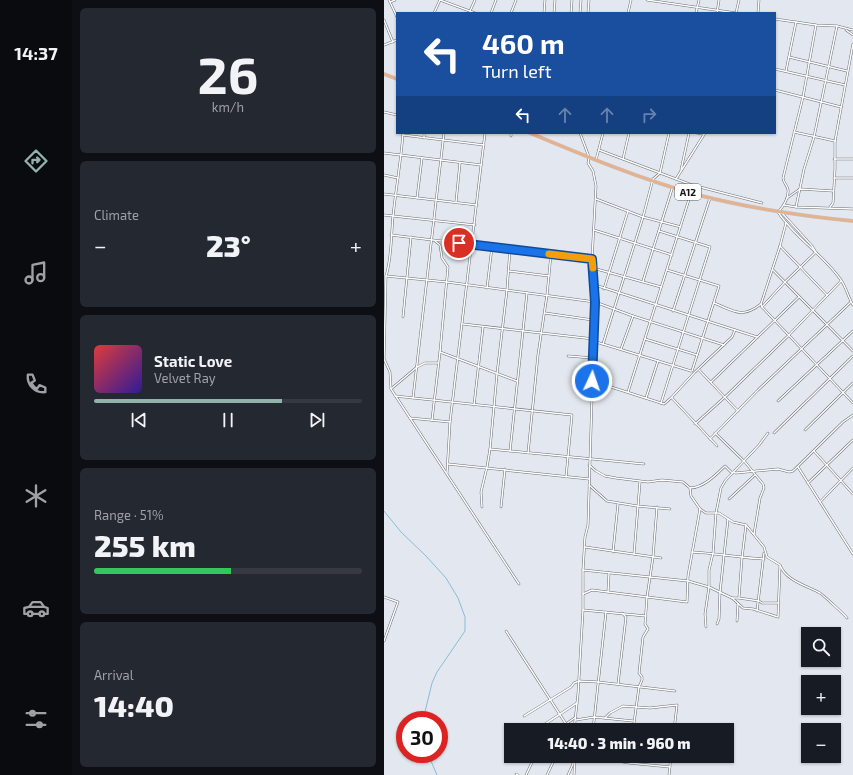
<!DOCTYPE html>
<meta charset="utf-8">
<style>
body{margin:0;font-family:"Exo 2",sans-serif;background:#242831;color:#f1f3f6;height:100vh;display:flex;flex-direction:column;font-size:15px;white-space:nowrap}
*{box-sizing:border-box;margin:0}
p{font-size:13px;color:#9ea1a6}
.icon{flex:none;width:22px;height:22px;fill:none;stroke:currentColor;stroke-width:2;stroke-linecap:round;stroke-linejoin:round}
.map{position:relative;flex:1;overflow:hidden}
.sheet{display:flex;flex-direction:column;gap:8px;padding:8px;background:#0d0f14;width:312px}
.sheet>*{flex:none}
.top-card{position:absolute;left:12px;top:12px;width:380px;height:122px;border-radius:0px;box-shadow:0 1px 3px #0004;background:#1a4fa0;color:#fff;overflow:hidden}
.tools{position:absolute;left:417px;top:627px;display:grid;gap:8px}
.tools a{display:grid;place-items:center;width:40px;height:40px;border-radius:0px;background:#171b24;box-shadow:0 1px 3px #0004;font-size:20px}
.speed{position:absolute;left:12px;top:711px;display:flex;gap:8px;font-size:20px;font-weight:700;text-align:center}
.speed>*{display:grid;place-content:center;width:52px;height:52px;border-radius:50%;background:#171b24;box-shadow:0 1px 3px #0004;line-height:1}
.speed .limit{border:6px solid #d22;background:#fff;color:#111}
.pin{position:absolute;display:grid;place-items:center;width:34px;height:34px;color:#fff;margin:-17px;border:2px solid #fff;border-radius:50%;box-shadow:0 1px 4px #0007}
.me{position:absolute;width:44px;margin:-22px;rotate:3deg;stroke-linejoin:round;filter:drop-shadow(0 0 3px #0008)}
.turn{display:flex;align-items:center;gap:14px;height:84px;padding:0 20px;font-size:18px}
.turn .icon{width:52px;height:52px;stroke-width:2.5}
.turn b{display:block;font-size:28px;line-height:34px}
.lanes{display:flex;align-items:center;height:38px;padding:0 20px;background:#0003;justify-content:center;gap:20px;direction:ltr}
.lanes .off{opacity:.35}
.big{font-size:30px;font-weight:800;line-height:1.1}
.sheet .widget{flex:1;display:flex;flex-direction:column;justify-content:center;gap:6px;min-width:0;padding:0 14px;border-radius:6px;background:#242831}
.sheet .dial{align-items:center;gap:0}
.dial b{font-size:52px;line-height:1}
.song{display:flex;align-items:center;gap:12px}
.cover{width:48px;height:48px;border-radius:6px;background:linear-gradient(135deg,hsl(0 70% 55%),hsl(250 70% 35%))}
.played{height:4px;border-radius:2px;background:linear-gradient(90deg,#94b2ac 70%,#363941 70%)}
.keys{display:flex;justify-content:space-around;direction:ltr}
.heat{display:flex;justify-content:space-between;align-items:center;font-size:22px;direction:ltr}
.charge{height:6px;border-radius:3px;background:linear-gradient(90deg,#34c759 51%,#363941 0)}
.trip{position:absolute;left:120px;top:723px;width:230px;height:40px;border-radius:0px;background:#171b24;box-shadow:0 1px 3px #0004;font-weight:800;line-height:40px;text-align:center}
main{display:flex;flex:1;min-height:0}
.tabs{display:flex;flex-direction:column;width:72px;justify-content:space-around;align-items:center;background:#090b0e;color:#9ea1a6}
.tabs .icon{width:28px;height:28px}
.tabs .current{color:#94b2ac}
.tabs b{font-size:18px;color:#f1f3f6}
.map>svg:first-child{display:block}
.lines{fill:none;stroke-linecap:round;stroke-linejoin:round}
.stream{stroke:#8bbad7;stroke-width:1}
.street-casing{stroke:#696d74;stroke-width:2.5}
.primary-casing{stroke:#c6c6c7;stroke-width:4}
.street{stroke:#fff;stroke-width:1.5}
.primary{stroke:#e5b28f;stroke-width:3}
.route-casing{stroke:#114b97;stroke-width:10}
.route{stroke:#1a73e8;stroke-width:7}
.slow{stroke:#f59e0b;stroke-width:7}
.labels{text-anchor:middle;stroke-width:3;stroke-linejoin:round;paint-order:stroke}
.shield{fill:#fff;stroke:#595a5c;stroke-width:1}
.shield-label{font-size:10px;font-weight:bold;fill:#121316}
</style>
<main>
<nav class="tabs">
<b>14:37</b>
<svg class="icon current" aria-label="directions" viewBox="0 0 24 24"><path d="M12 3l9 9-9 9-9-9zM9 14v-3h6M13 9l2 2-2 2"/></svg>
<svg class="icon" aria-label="music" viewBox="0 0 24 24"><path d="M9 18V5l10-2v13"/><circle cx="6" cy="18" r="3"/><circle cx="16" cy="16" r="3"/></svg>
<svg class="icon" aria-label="phone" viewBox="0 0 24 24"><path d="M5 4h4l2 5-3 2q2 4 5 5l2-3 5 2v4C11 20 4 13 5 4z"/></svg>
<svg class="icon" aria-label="climate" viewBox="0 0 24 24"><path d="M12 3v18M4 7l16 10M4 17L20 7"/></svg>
<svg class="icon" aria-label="car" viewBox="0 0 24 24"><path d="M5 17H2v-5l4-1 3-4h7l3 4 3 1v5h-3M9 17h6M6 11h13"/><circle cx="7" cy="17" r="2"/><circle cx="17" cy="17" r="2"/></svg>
<svg class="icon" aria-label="filters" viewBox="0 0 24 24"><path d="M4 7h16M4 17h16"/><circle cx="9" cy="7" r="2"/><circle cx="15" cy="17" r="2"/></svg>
</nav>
<section class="sheet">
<div class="widget dial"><b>26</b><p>km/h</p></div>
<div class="widget"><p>Climate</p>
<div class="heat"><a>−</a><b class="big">23°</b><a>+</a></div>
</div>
<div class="widget">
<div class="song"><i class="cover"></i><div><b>Static Love</b><p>Velvet Ray</p></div></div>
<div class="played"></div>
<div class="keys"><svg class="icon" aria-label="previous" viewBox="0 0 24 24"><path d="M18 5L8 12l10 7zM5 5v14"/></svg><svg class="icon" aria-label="pause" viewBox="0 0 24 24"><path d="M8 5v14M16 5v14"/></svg><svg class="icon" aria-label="next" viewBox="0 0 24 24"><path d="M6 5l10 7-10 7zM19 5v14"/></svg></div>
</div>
<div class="widget"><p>Range · 51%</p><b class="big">255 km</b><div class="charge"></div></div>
<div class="widget"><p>Arrival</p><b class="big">14:40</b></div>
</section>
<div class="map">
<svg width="469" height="775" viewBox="0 0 469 775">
<rect width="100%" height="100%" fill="#e3e8f0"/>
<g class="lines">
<g class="stream">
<polyline points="0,511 17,532 42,556 62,578 74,598 81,617 81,631 53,672 48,683 39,720"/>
<polyline points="44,754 53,775"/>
</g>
<g class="street-casing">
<g id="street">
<polyline points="5,0 13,17"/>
<polyline points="56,0 91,13"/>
<polyline points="263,0 352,13"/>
<polyline points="6,2 11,0"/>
<polyline points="86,11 91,0"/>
<polyline points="50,13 56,0"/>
<polyline points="107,13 112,0"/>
<polyline points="127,13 132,0"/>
<polyline points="160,13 161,0"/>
<polyline points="170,13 171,0"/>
<polyline points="187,13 188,0"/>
<polyline points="196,13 197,0"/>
<polyline points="204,13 205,0"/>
<polyline points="244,13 247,0"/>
<polyline points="312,13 315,0"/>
<polyline points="333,13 335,0"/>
<polyline points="352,13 355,0"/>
<polyline points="374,13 375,0"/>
<polyline points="391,19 432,25 453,26 469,30"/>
<polyline points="0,20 9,42"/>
<path d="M432 25 419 97 399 178C399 183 404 186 404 190 405 198 399 207 394 212 411 238 439 254 457 280 462 287 464 297 469 305"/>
<polyline points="462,30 469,35"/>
<polyline points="0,45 13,40"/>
<polyline points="405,57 463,71"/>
<polyline points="391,69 461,85"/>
<polyline points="402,71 412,22"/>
<polyline points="391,90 457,107"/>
<polyline points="0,112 13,115"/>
<polyline points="410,132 451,141"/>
<path d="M19 133C17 161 12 188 9 216 7 236 8 257 2 276L0 359 6 372 7 389 135 584"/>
<polyline points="313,133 319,134"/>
<polyline points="19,135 100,145"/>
<polyline points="127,136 127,133"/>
<polyline points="40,138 40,133"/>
<polyline points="215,150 308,185 378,203"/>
<polyline points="0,153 97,165"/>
<polyline points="239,159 245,133"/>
<polyline points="450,159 469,159"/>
<polyline points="212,160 219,133"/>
<polyline points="297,170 305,133"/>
<polyline points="0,175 14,178"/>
<polyline points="450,178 469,178"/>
<polyline points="292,179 321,133"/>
<polyline points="0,194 93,205"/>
<polyline points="33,198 38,158"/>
<polyline points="403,198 416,189 449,191"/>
<polyline points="212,199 259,217 297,227"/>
<polyline points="72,202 76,163"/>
<polyline points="400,205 412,207 469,209"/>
<polyline points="412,207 420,169 430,137 453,26"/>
<polyline points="446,207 449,203 451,169 451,141 469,44"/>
<polyline points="398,213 428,246 431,251"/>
<polyline points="0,215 91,225"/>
<polyline points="402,223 396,246 377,304 378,307 469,403"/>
<polyline points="210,230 288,255"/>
<polyline points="275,231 326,247 277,403"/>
<polyline points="7,235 208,259"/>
<polyline points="396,246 443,295"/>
<polyline points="209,268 277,287"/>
<polyline points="283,270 335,286 308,371"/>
<polyline points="389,270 469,351"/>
<polyline points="125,271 165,276"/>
<polyline points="2,276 63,282 211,302 249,316 340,345"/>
<polyline points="259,281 288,189"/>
<polyline points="211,285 373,337"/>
<polyline points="103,288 108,247"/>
<polyline points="220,289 244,211"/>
<path d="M330 303C350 311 358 319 377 304"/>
<polyline points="378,307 401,282 432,252"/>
<polyline points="289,311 326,198"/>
<polyline points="161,313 209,320"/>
<polyline points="19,317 27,237"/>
<polyline points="79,324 210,339"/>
<polyline points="261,339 313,355"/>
<polyline points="209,341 307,371"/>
<polyline points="219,344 259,217 269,179 276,173 285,133"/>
<polyline points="237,349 249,316"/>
<polyline points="56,352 133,381"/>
<polyline points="184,356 209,358"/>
<polyline points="315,370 354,411"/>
<polyline points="208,381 219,383 227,387 280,404 287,398 311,372 348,337 351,330"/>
<polyline points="327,382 415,297"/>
<polyline points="7,389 33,367 41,363 54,363"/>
<polyline points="244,392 307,193"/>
<polyline points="11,396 188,415 182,477"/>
<polyline points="29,398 60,133"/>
<polyline points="262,398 274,361"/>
<polyline points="288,398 333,446"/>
<polyline points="394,401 469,331"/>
<polyline points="90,405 99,327"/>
<polyline points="26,418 66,422"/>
<polyline points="48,420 56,352 64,267 58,258 56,245 51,241"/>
<polyline points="311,424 341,397 404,336 457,281"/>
<polyline points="421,430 469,383"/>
<polyline points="331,433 361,462 379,484 380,488 376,498 370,534"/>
<polyline points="390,433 469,356"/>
<polyline points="326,439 374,390 467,302"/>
<polyline points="106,449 260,464"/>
<polyline points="126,451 143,293"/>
<polyline points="430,451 469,494"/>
<polyline points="144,453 154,355 163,295 167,254"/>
<polyline points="64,464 205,479"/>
<path d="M205 465 212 471 221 476 232 478 264 482 278 480 299 482 306 488 307 496 316 509 322 513H335L349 522 362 525 380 547 383 557 396 565C401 580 423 586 436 593 439 595 461 615 463 618"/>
<polyline points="414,467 469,554"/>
<polyline points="63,473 66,422 101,133"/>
<polyline points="424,483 469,440"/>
<polyline points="205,485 223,501 253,506 286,509"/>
<path d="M306 488C319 488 332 475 341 466L347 472 352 473 394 469 405 472 409 471 459 422 469 415"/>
<polyline points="345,499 371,475"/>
<polyline points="436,502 469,468"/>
<polyline points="98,507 97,492 103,467 106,449 113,374 123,290 126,249"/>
<polyline points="117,507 121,469"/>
<polyline points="201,547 277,558"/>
<polyline points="229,552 234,504"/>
<path d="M308 552C332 553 356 558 380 559"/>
<polyline points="250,554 256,482"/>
<polyline points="199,570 304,581 325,587 348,598 355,598 375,601 378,603 394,603"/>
<polyline points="224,592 225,573"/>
<polyline points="199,594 208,590 303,602 304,576 316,509"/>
<polyline points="0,597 14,602 0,641"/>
<polyline points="355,597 358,558 362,525"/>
<polyline points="348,598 359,608 369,609 394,617 396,566"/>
<polyline points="199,610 262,616"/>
<polyline points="373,611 380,553"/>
<polyline points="353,621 354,604"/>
<polyline points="333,624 335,619 336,592 344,519"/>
<polyline points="322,627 321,614 325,587 325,570 329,553 332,513 337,488 341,481 375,445 384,433"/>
<polyline points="122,631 182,724"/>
<polyline points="234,684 242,617 238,613"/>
<polyline points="140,716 187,687 190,683 195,681 214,682 291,691"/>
<polyline points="221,718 226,713 239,706 266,708 293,705 290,730"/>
<polyline points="192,720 210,717 249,721"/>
<polyline points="152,730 193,703"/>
<polyline points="173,730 192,717"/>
<polyline points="190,730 194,694 199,610 199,570 201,537 204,525 211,302 211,285 208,259 212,186 209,171 204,163 205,157 196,133"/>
<polyline points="209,730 222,612"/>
<polyline points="249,730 255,687 258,680 258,677 255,673 259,637 264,629 261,624 263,597 269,557 273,507"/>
<polyline points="205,756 245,763 286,767"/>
<polyline points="245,762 246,756"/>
<polyline points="132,774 134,775"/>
<polyline points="142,775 151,756"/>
<polyline points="163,775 172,756"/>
<polyline points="184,775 189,764 189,756"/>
<polyline points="190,775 191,756"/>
<polyline points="285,775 287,756"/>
</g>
</g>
<g class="primary-casing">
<g id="primary">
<polyline points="0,74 13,79"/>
<path d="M146 133C201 156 256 179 314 195 365 208 417 216 469 221"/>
</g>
</g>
<use href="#street" class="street"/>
<use href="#primary" class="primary"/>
</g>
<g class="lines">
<g class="route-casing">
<polyline id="route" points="75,243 208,259 211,302 208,381"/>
</g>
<use href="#route" class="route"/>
<polyline class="slow" points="165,254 208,259 209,268"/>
</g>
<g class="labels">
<rect class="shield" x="291" y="184" width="26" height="16" rx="3"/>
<g class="shield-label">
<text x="304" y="196">A12</text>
</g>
</g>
</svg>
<div class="tools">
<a><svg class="icon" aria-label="search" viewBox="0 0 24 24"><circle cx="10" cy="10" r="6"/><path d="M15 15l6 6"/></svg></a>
<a>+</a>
<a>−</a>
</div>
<div class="speed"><div class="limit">30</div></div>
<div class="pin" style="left:75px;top:243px;background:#d93025"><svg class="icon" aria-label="arrive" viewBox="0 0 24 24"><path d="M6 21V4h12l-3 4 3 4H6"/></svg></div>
<svg class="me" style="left:208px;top:381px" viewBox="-20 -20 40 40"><circle r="17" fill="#1a73e8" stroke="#fff" stroke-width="3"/><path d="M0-11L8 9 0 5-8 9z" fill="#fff"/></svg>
<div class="trip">14:40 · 3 min · 960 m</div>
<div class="top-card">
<div class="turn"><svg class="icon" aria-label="left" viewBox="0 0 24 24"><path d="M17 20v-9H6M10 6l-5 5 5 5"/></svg><div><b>460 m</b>Turn left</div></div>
<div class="lanes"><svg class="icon" aria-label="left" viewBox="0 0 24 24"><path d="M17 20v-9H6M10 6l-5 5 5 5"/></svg><svg class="icon off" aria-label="ahead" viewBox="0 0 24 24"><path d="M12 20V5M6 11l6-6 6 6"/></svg><svg class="icon off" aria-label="ahead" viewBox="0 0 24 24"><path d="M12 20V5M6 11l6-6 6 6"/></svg><svg class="icon off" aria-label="right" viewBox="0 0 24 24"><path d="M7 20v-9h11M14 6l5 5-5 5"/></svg></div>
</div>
</div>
</main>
